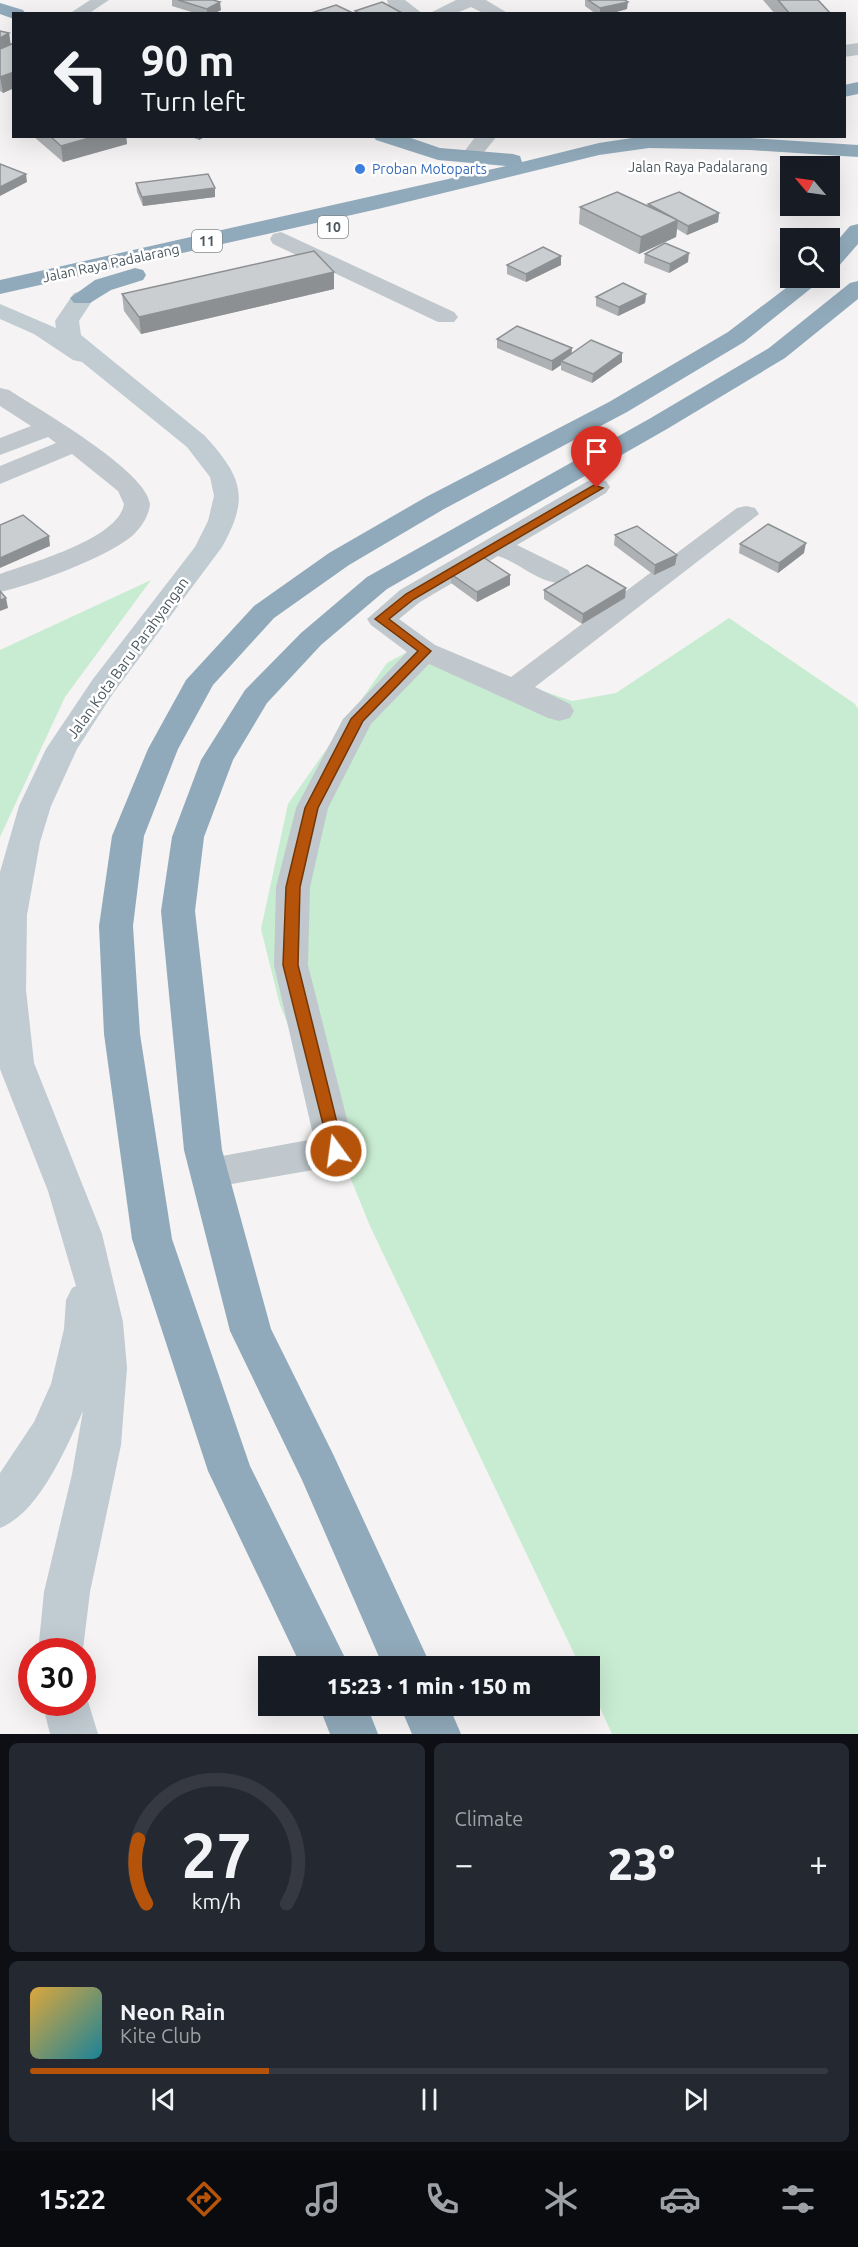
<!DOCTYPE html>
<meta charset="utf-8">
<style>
body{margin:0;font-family:Ubuntu,sans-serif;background:#242831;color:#f1f3f6;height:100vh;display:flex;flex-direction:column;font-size:22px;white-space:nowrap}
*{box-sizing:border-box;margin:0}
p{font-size:20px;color:#9ea1a6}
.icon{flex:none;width:33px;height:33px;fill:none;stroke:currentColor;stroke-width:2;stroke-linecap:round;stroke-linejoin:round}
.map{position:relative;height:1734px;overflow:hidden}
.side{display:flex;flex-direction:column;gap:9px;padding:9px;background:#0d0f14;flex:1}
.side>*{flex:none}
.hud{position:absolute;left:12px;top:12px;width:834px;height:126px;border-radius:0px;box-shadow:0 6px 24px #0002;background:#171b24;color:#f1f3f6;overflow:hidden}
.needle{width:39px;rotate:299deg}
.controls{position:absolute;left:780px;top:156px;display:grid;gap:12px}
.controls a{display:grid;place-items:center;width:60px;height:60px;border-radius:0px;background:#171b24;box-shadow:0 6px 24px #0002;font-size:30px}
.speed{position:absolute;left:18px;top:1638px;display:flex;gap:12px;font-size:30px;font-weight:700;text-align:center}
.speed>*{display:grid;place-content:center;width:78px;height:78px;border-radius:50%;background:#171b24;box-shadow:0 6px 24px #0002;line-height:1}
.speed .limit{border:9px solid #d22;background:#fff;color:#111}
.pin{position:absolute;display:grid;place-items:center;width:51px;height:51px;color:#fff;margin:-62px -26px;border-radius:50% 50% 50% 0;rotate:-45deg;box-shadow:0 0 6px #0007}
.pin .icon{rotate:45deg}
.me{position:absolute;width:66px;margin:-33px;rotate:346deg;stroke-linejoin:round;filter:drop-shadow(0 0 4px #0008)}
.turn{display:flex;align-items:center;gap:21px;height:126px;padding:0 30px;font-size:27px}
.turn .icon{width:78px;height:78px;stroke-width:2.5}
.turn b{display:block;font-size:42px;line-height:51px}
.big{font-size:45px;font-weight:800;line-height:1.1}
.side .tile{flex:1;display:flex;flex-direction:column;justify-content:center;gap:9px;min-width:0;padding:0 21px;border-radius:9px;background:#242831}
.side .dial{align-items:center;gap:0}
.dial svg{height:156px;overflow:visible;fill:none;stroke:#363941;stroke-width:7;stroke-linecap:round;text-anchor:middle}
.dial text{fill:#f1f3f6;stroke:none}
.song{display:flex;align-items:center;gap:18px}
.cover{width:72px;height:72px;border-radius:9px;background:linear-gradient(135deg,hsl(40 70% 55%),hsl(190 70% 35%))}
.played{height:6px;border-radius:3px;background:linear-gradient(90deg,#b45309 30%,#363941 30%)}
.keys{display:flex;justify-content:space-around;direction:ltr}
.heat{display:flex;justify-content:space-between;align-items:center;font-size:33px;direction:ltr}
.side .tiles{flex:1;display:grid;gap:9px;grid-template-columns:1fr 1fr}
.tile:last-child{grid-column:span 2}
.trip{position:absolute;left:258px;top:1656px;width:342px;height:60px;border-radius:0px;background:#171b24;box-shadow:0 6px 24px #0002;font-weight:800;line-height:60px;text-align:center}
.dock{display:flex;height:96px;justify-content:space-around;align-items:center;background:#090b0e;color:#9ea1a6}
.dock .icon{width:42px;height:42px}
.dock .current{color:#b45309}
.dock b{font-size:27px;color:#f1f3f6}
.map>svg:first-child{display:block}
.green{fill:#c8ecd1}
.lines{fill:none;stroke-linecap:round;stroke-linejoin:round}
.lane{fill:#c0c8cd;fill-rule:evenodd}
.street{fill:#c0c8cd;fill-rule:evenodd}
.secondary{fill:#c1cbd2;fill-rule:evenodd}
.highway{fill:#91aabb;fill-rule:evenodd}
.wall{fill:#aeb1b4}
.shaded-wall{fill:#8d9092}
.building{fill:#caced1;stroke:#8d9092;stroke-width:1.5}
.route{fill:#b45309;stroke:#753606;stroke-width:1.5}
.shop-dot{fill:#3f7fe0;stroke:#fff;stroke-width:2}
.labels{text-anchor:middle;stroke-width:5;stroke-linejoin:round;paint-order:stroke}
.far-street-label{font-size:14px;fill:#4c585e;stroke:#fff}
.far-shop-label{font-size:14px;fill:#366cbe;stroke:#fff;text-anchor:start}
.shield{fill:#fff;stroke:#828a8e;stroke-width:1.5}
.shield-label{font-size:14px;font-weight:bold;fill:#4c585e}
.street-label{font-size:15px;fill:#4c585e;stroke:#fff}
</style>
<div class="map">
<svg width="858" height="1734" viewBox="0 0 858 1734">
<rect width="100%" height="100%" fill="#f5f3f3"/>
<g class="green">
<polygon points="151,580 65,697 0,837 0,650"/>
<polygon points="729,618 855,704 858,709 858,1734 612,1734 590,1686 590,1666 580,1666 370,1226 280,1005 261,929 288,804 387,663 416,647 572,701 616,693"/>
</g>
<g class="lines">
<polygon class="lane" points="90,0 109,0 88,14 69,14"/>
<g class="street">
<polygon points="387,0 405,0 423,14 399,14 389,8"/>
<polygon points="456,0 486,0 509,14 485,14 471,7 454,14 428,14"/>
<polygon points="858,43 858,55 844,57 844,45"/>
<polygon points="476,136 497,136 477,161 463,161 460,157"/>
<polygon points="281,232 454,312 458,317 454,322 438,322 273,244 270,239 273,234"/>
<path d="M0 388 9 390C38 409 146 470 150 504 149 516 141 528 132 536 105 558 35 584 0 592V574C30 563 119 539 124 504L118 491 72 454 0 484V466L56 443 48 437 0 455V438L31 426 0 406Z"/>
<path d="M597 479 606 481 610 487 606 493 517 545 568 570 572 576 568 582C543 588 521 563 498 556L420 602 399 619 435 645 511 677 737 508 746 506 755 508 759 514 535 687 570 704 574 711 570 718 559 721 548 718 429 664 371 724 328 808 310 887 308 965 355 1151 349 1162 336 1166 209 1188 195 1183 190 1172 195 1161 314 1139 274 965 276 887 296 808 343 719 407 652 371 625 367 619 400 590 588 481Z"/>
</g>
<g class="secondary">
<path d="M82 291 90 293 94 298 79 321 81 335 205 436C242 477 250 497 222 547L114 692 77 749 51 806 40 842 27 915 26 990 34 1063 102 1234 123 1322 127 1368 121 1445 90 1592 82 1657V1652H38L44 1592 72 1474 83 1411C66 1448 39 1513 0 1528V1473L34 1422 51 1384 64 1329 66 1300 72 1288 76 1286 48 1191 0 1069V872L19 806 46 749 93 679 195 547 208 521 214 496 210 477 187 447 82 362 73 360 34 334 0 319V304L56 328 55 321 74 293Z"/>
<polygon points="83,1685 98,1734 50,1734 42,1702 82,1702"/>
</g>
<g class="highway">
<polygon points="0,3 23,10 26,14 14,14 14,19 0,14"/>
<polygon points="858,82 858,94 844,97 844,85"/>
<polygon points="373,136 405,136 440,148 513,154 520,156 522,162 599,143 645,136 750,138 858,145 858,157 750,150 649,148 599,155 378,209 0,294 0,280 506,166 438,160 376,140"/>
<polygon points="858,224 858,244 838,267 830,269 830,249 850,226"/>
<polygon points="135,268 143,270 146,275 143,280 111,290 90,303 74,303 70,298 95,280"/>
<polygon points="799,278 824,278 744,342 627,412 444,509 349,565 274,618 213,685 178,749 144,836 133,926 140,1034 172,1239 250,1466 349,1666 301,1666 208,1471 132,1239 104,1034 99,926 112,836 148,749 186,680 254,606 329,553 426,497 609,402 728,332"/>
<polygon points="858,281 858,299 785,358 667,429 387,589 321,645 267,703 233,760 204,837 195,911 222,1150 271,1329 333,1454 431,1666 383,1666 302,1480 230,1331 184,1150 161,911 172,837 201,760 245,690 301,633 367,577 649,419 769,348 850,283"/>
<polygon points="319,1706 367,1706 378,1734 330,1734"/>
<polygon points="400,1706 449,1706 461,1734 412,1734"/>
</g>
</g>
<g class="wall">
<polygon points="172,0 213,0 221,10 213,14 198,14 172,6"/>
<polygon points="585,0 625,0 627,9 609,14 596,14 585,6"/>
<polygon points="763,0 818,0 831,14 775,14"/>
<polygon points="0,31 9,33 11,45 14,43 14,88 3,93 0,91"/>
<polygon points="33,136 126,136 127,144 63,162"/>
<polygon points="189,136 206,136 199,140"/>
<polygon points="136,183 215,188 215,197 143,206 137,192"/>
<polygon points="648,204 719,213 718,222 687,235 677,229 676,237 639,254 579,224 580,207 648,206"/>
<polygon points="645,254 688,262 669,273 644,263"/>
<polygon points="507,265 561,265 526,282 507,274"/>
<polygon points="334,289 141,334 124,311 122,294"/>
<polygon points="646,294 645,303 618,316 596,306 596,297"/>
<polygon points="497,339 572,348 571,354 622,362 592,383 561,370 561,365 552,371 497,348"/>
<polygon points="615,535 677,555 675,565 654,575 614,545"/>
<polygon points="740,544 804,553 778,573 739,553"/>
<polygon points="451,574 510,575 510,585 477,602 451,583"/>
<polygon points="544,590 625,598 582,624 544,599"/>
</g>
<g class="shaded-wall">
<polygon points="220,2 221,10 213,14 207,14 207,9"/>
<polygon points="628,2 627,9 609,14 600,14 600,8"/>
<polygon points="9,33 11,48 0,54 0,38"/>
<polygon points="14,72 14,88 3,93 0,77"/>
<polygon points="96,136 126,136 127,144 63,162 61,146"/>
<polygon points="199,136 206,136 199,140"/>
<polygon points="26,174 27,182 0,196 0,187"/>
<polygon points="215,188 215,197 143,206 142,197"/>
<polygon points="719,213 718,222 687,235 688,226"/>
<polygon points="678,220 676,237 639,254 641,237"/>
<polygon points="689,253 688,262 669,273 670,264"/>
<polygon points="561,256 561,265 526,282 526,274"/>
<polygon points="334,272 334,289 141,334 139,317"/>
<polygon points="646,294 645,303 618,316 619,307"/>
<polygon points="572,348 571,358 561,361 561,365 552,371 552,361"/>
<polygon points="622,353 622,362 592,383 593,374"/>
<polygon points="49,536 50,546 0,568 0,558"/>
<polygon points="806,543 804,553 778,573 779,563"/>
<polygon points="677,555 675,565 654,575 655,565"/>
<polygon points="510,575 510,585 477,602 477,592"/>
<polygon points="626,588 625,598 582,624 583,614"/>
<polygon points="6,598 8,608 0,611 0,600"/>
</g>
<g class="building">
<polygon points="178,0 213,0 220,2 207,9"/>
<polygon points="588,0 625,0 628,2 600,8"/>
<polygon points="778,0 818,0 831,14 790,14"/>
<polygon points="382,2 404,14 361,14 355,11"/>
<polygon points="336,5 355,14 308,14"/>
<polygon points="0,31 9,33 0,38"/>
<polygon points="14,43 14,72 0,77 0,49"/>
<polygon points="50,136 96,136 61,146"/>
<polygon points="0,164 26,174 0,187"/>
<polygon points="208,174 215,188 142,197 136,183"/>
<polygon points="617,192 678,220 641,237 580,207"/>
<polygon points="679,192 719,213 688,226 648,204"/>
<polygon points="665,243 689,253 670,264 645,254"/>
<polygon points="543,247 561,256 526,274 507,265"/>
<polygon points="314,251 334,272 139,317 122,294"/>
<polygon points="623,283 646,294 619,307 596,297"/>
<polygon points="517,326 572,348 552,361 497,339"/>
<polygon points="591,340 622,353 593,374 561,361"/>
<polygon points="23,515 49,536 0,558 0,525"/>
<polygon points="768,524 806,543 779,563 740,544"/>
<polygon points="637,526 677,555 655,565 615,535"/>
<polygon points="483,557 510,575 477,592 451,574"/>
<polygon points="587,565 626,588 583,614 544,590"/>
<polygon points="0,591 6,598 0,600"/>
</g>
<polygon class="route" points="594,485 603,488 414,599 389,619 431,651 363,721 318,808 300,887 298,965 344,1151 342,1156 331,1156 283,965 286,887 305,808 351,719 418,651 375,619 406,594"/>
<circle class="shop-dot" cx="360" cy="169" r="6"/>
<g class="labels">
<g class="far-street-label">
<text x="698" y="172">Jalan Raya Padalarang</text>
<text transform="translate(111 263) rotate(-12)" y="5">Jalan Raya Padalarang</text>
</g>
<g class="far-shop-label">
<text x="372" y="174">Proban Motoparts</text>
</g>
<g class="shield">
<rect x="318" y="216" width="30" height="22" rx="4.5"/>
<rect x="192" y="230" width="30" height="22" rx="4.5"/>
</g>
<g class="shield-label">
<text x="333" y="232">10</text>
<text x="207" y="246">11</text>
</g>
<g class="street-label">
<text transform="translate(128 658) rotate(-54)" y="5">Jalan Kota Baru Parahyangan</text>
</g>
</g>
</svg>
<div class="controls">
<a><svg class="needle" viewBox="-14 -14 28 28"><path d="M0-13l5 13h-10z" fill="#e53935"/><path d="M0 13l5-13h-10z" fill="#9ea1a6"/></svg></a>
<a><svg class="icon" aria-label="search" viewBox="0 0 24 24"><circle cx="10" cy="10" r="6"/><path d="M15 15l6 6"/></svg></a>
</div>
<div class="speed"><div class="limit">30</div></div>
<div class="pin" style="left:597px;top:488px;background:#d93025"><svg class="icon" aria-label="arrive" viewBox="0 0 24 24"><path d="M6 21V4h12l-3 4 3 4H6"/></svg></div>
<svg class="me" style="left:336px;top:1151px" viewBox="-20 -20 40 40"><circle r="17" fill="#b45309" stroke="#fff" stroke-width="3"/><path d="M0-11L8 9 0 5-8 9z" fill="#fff"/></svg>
<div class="trip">15:23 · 1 min · 150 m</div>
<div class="hud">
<div class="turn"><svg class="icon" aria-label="left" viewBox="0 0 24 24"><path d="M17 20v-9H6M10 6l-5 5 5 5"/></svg><div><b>90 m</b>Turn left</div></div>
</div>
</div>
<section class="side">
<div class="tiles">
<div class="tile dial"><svg viewBox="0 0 100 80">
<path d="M14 69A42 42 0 1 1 86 69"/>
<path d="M14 69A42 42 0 0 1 10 36" stroke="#b45309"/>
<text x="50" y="56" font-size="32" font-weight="700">27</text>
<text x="50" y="72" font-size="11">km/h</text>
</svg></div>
<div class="tile"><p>Climate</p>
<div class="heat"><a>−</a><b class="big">23°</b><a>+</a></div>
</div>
<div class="tile">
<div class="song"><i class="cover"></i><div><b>Neon Rain</b><p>Kite Club</p></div></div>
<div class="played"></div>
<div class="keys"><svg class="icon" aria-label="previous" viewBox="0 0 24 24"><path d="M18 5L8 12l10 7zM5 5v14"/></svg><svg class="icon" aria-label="pause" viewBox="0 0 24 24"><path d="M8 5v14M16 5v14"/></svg><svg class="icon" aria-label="next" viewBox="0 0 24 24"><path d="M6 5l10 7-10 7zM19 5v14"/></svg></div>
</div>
</div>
</section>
<nav class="dock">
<b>15:22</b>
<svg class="icon current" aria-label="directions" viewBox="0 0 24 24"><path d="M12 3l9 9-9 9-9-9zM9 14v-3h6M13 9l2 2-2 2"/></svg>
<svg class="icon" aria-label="music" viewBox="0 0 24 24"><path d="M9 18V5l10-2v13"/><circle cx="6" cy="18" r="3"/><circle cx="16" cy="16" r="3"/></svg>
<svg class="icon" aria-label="phone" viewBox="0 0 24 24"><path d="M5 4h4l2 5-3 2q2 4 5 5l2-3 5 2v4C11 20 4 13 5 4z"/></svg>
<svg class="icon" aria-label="climate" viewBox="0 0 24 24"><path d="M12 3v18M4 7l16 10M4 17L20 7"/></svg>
<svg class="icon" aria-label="car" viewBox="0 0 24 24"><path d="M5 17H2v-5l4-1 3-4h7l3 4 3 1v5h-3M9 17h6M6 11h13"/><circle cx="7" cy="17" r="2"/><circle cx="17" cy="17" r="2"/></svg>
<svg class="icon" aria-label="filters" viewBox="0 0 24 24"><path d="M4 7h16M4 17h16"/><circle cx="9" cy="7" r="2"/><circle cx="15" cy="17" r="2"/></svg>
</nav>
